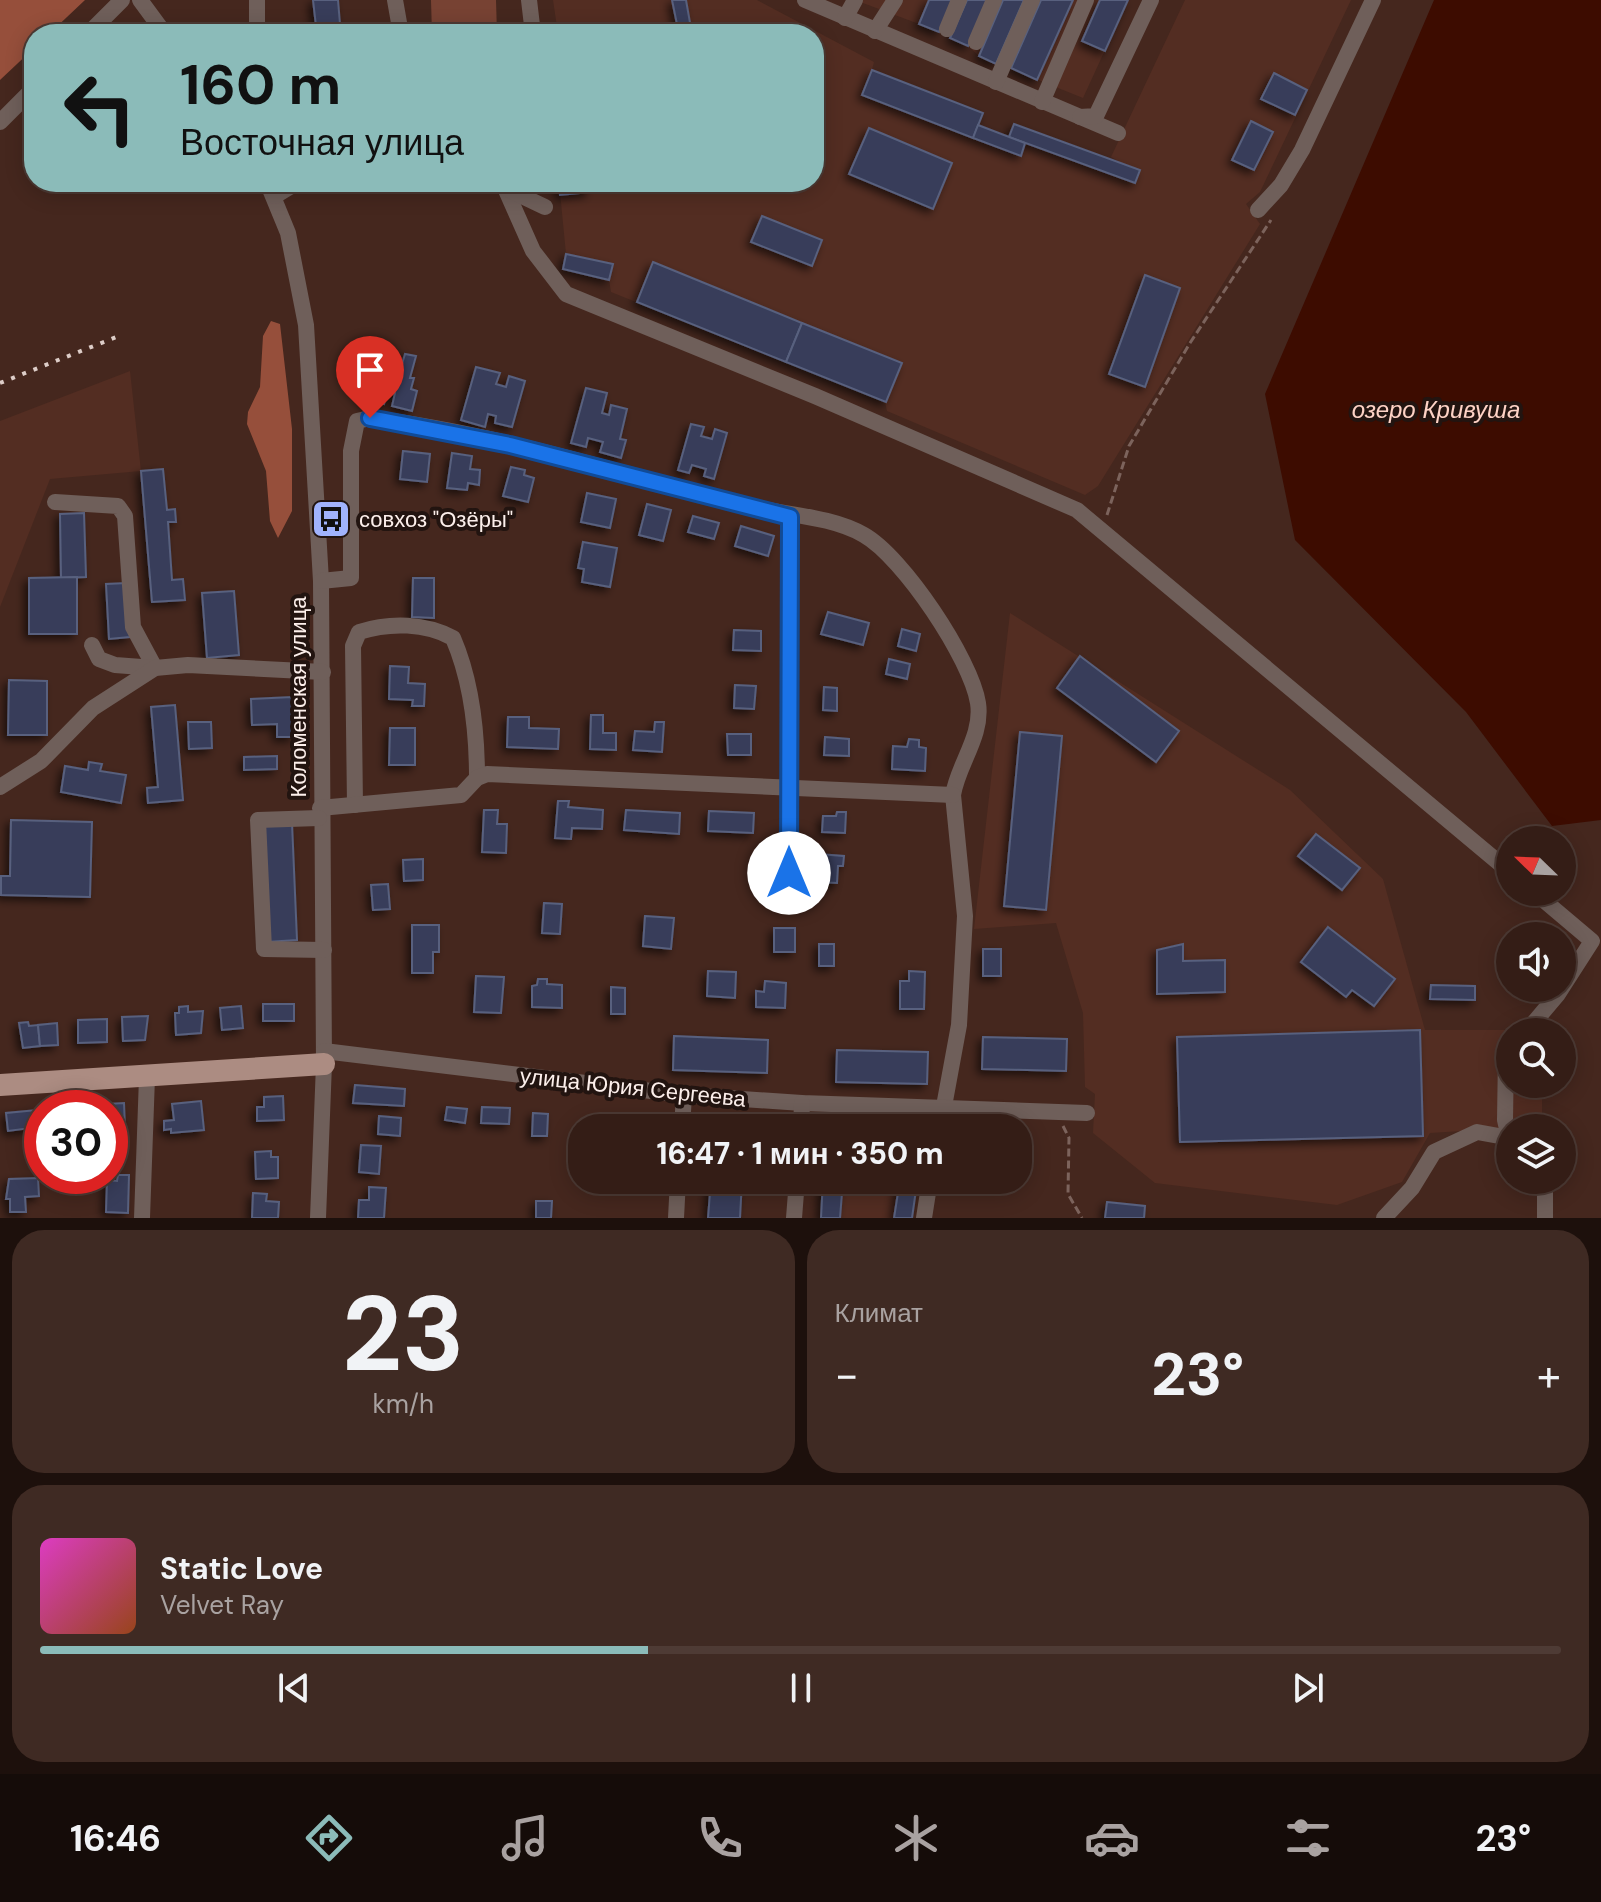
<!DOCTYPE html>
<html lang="ru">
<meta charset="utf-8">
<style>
body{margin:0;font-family:"DM Sans",sans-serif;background:#3f2a23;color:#f1f3f6;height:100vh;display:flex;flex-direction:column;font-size:30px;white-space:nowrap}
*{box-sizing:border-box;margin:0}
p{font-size:26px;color:#a9a2a1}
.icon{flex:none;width:44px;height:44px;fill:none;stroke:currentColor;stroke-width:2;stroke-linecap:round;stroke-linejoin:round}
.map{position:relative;height:1218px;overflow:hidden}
.drawer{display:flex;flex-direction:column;gap:12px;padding:12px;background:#1d100c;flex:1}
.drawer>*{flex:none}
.banner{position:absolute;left:24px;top:24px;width:800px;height:168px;border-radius:32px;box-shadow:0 4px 20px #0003,0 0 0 2px #4e3b35;background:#8bbbb9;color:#111;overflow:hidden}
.needle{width:52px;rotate:293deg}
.fabs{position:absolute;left:1496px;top:826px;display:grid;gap:16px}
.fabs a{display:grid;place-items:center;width:80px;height:80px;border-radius:50%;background:#341d16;box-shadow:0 4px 20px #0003,0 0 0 2px #4e3b35;font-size:40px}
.speed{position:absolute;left:24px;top:1090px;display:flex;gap:16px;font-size:40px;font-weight:700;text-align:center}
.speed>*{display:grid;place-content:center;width:104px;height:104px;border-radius:50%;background:#341d16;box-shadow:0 4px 20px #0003,0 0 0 2px #4e3b35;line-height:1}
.speed .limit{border:12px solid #d22;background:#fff;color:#111}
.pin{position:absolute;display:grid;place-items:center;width:68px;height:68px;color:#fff;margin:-82px -34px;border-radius:50% 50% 50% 0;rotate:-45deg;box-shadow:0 0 8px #0007}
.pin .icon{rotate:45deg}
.me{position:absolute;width:88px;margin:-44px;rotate:0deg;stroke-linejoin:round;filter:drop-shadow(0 0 6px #0008)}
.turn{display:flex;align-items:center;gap:28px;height:168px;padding:0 24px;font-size:36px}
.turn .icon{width:104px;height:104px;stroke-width:2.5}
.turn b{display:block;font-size:56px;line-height:68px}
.big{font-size:60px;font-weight:800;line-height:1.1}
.drawer .card{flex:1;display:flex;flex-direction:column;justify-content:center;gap:12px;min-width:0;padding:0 28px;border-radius:32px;background:#3f2a23}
.drawer .dial{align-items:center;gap:0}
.dial b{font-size:104px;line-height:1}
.song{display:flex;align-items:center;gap:24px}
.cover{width:96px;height:96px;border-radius:12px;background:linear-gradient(135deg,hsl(310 70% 55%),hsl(20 70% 35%))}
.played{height:8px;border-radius:4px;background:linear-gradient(90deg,#8bbbb9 40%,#4e3b35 40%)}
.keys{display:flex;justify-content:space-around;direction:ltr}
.heat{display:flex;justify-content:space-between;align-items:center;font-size:44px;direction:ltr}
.drawer .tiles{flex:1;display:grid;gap:12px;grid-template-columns:1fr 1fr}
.card:last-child{grid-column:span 2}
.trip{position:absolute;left:568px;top:1114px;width:464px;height:80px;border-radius:32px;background:#341d16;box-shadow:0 4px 20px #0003,0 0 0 2px #4e3b35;font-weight:800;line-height:80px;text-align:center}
.dock{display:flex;height:128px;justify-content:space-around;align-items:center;background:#150c09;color:#a9a2a1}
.dock .icon{width:56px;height:56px}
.dock .selected{color:#8bbbb9}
.dock b{font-size:36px;color:#f1f3f6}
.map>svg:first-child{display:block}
.built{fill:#532d22}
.green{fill:#774233}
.forest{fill:#964f3b}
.water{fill:#3d0c00}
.building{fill:#373e5a;stroke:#58607e;stroke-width:2;filter:url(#shadow)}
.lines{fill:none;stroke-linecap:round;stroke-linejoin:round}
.path{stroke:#7c635c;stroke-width:3;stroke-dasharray:8 4;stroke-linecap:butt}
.minor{stroke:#6f5f5a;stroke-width:16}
.major{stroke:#ac8c82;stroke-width:22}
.rail{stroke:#ddcdc8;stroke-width:4;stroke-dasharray:4 8;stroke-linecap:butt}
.route-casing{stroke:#114b97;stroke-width:20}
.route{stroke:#1a73e8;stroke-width:14}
.labels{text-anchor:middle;stroke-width:8;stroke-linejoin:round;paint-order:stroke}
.poi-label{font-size:22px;fill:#fcefeb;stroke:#221410;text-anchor:start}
.street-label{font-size:22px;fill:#fcefeb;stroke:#221410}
.water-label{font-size:24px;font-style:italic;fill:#fdd2c5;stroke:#221410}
</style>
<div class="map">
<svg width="1601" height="1218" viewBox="0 0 1601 1218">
<defs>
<filter id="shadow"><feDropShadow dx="-4" dy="4" stdDeviation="4" flood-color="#0009"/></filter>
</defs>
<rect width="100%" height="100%" fill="#45271e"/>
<g class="built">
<polygon points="553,0 757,0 874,62 872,70 983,113 978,125 1009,137 1014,124 1120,162 1111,157 1185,0 1351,0 1260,192 1246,204 1260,224 1098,486 1085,495 887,411 885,402 611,292 609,280 563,269 566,254 559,182 814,182 814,34 558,34"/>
<polygon points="855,0 1128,0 1083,98 979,56 968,46 919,24"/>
<polygon points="130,371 141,471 50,479 0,607 0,421"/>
<polygon points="1010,613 1290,790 1383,879 1425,1030 1541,1030 1510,1032 1510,1084 1542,1084 1542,1126 1430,1133 1402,1182 1337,1205 1155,1183 1093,1133 1095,1094 1085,1087 1083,1013 1056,923 974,929"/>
<polygon points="823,1180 918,1180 912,1218 821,1218"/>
</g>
<polygon class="green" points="431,0 496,0 497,34 432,34"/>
<g class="forest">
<polygon points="0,0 85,0 49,34 34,34 34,48 0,80"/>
<polygon points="271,321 280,324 292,429 292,511 278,538 270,521 266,471 247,424 248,412 260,387 263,336"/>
</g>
<polygon class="water" points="1434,0 1601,0 1601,820 1552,826 1466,712 1295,540 1265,394"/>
<g class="building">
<polygon points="313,0 338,0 340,24 316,26"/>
<polygon points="672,0 686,0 692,34 679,34"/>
<polygon points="929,0 953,0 939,32 919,24"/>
<polygon points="967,0 989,0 968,46 950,38"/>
<polygon points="1003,0 1024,0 996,64 979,56"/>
<polygon points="1041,0 1073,0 1037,80 1011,68"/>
<polygon points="1100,0 1128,0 1105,51 1082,41"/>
<polygon points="872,70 983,113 973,138 862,95"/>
<polygon points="1274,73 1307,90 1295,115 1261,99"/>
<polygon points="1251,121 1273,132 1254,170 1232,160"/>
<polygon points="1014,124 1140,170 1135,183 1009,137"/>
<polygon points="978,125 1025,143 1021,156 973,138"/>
<polygon points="869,128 952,163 933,209 849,174"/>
<polygon points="559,182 588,182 589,192 560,195"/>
<polygon points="762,216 822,240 812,266 751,242"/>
<polygon points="566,254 613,264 609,280 563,269"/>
<polygon points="653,262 802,323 786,362 637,302"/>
<polygon points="1145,275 1180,288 1145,387 1109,374"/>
<polygon points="802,323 902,363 886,402 786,362"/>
<polygon points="378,344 394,348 390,361 402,364 405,354 416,356 410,378 414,378 411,389 417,391 412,411 392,406 395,393 387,391 384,404 364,399"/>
<polygon points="476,367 500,373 496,384 506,387 509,376 525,381 512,427 495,423 496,416 488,414 485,427 461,420"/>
<polygon points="586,388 607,393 602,413 609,415 611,405 627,409 620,439 626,440 621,458 600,452 603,442 588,438 586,447 571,443"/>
<polygon points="691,424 704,427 701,436 712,439 715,429 727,433 714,479 704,476 706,469 692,465 689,473 678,470"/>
<polygon points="403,451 430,454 427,482 400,479"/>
<polygon points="452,453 472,456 470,469 480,470 479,485 468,483 467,490 447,488"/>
<polygon points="511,467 525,470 524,475 534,478 528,502 503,496"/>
<polygon points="163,469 167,510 175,509 176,522 168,522 172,580 183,579 185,600 152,602 141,471"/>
<polygon points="587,493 616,499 610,528 581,522"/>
<polygon points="647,504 671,510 663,541 639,535"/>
<polygon points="84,513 86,577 61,578 60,514"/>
<polygon points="693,516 719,523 714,539 688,532"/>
<polygon points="741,526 774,536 768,556 735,546"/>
<polygon points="583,542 617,548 610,587 582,582 584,569 578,568"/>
<polygon points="77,577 77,634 29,634 29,578"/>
<polygon points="413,578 434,578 434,618 412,617"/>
<polygon points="127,583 130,637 109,639 106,584"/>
<polygon points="234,591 239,655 207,658 202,593"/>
<polygon points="828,612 869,623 863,645 821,634"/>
<polygon points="902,629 920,634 916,651 898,646"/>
<polygon points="734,630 761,631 761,651 733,650"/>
<polygon points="1080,656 1179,731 1156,762 1057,688"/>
<polygon points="889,659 910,664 907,679 886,674"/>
<polygon points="390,666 409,667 408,683 425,684 424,706 412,706 413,700 389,699"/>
<polygon points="9,680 47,681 47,735 8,735"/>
<polygon points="735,685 756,686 754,709 734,708"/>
<polygon points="824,687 837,688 837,711 823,710"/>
<polygon points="292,697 293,737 277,737 277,724 252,725 251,699"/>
<polygon points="175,705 183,800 148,803 147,788 158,787 151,707"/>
<polygon points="591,715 603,715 603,733 616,733 616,750 590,749"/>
<polygon points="508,717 529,717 529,728 559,729 558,749 507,747"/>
<polygon points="188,722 211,722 212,748 189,749"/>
<polygon points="655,722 664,722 662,752 633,750 635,731 654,732"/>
<polygon points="390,728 415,728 415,765 389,765"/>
<polygon points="1020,732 1062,736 1046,910 1004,906"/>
<polygon points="727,734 751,734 751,755 728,755"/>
<polygon points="825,737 849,739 849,756 824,755"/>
<polygon points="909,739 919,740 919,747 926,748 925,771 892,769 893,746 907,747"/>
<polygon points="277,756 277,769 244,770 244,757"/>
<polygon points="89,762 102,764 100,771 126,775 121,803 61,792 65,766 88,770"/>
<polygon points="558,801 569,801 568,807 603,810 602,829 572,828 571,839 555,838"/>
<polygon points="484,810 498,810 497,824 507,824 506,853 482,852"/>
<polygon points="626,810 680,813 679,834 624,830"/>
<polygon points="709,811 754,813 753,833 708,831"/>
<polygon points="837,812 846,812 845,833 822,832 823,816 836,816"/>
<polygon points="11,820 92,822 90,897 1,895 1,876 10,876"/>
<polygon points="292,823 297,940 267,942 262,824"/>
<polygon points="1316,834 1360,868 1342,890 1298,856"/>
<polygon points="818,854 844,856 843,866 838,866 837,883 816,882"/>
<polygon points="423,859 423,880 404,881 403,860"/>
<polygon points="388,884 390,909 373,910 371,885"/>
<polygon points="544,903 562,904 560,934 542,933"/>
<polygon points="645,916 674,918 671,949 643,946"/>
<polygon points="412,925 439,925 439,952 433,952 433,973 412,973"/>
<polygon points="1328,927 1395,979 1374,1006 1352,990 1346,997 1301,962"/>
<rect x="774" y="928" width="21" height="24"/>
<rect x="819" y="944" width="15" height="22"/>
<polygon points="1183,944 1183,961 1225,960 1225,992 1157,994 1157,950"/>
<rect x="983" y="949" width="18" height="27"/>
<polygon points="708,971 736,972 735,998 707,996"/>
<polygon points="909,971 925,972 924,1009 900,1009 900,981 909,981"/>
<polygon points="476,976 504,977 501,1013 474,1012"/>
<polygon points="538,979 547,979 547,984 562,985 562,1008 532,1007 532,986 537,985"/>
<polygon points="765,981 786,983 785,1008 756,1007 756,991 764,992"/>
<polygon points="1431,985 1475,986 1475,1000 1430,999"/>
<polygon points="611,987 625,988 625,1014 611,1014"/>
<rect x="263" y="1004" width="31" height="17"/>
<polygon points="188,1006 188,1012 203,1011 201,1033 176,1035 175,1013 179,1013 179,1007"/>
<polygon points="241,1006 243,1028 222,1030 220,1008"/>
<polygon points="148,1016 145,1040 123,1041 122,1017"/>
<polygon points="107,1019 107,1042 78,1043 78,1020"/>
<polygon points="28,1022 29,1026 38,1025 40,1046 23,1048 19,1023"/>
<polygon points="57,1023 58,1045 40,1046 38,1025"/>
<polygon points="1420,1030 1423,1136 1180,1142 1177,1037"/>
<polygon points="674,1036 768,1040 767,1073 673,1070"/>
<polygon points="983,1037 1067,1039 1066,1071 982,1069"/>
<polygon points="837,1050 928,1052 927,1084 836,1082"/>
<polygon points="355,1085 405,1089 404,1106 353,1103"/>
<polygon points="283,1096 284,1120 257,1121 257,1107 264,1107 264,1097"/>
<polygon points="201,1101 204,1130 171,1133 171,1129 164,1130 164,1121 174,1120 172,1104"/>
<polygon points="124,1103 125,1128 110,1129 107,1104"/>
<polygon points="447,1107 467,1109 465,1123 445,1120"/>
<polygon points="482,1107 510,1108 509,1124 481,1123"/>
<polygon points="37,1110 39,1127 8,1131 6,1113"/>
<polygon points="533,1113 548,1114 547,1136 532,1136"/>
<polygon points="379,1116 401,1118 400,1136 378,1134"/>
<polygon points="361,1145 381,1146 379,1174 359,1172"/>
<polygon points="271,1151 271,1157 278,1157 278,1178 256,1179 255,1152"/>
<polygon points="118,1175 129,1175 128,1213 106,1212 107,1180 117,1181"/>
<polygon points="38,1178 39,1196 25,1197 26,1212 10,1212 10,1199 6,1199 9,1179"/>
<polygon points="711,1180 742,1180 740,1218 708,1218"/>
<polygon points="823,1180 843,1180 840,1218 821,1218"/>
<polygon points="900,1180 917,1183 912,1218 894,1218"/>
<polygon points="369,1187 386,1188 384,1218 358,1218 359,1200 369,1200"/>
<polygon points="253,1193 267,1194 266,1201 279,1202 278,1218 252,1218"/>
<polygon points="536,1201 552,1201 551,1218 536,1218"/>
<polygon points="1107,1202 1145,1206 1144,1218 1105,1218"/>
</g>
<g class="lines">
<g class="path">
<polyline points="1107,515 1129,446 1190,343 1271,220"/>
<polyline points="1063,1126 1069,1138 1068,1194 1082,1218"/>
</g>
<g class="minor">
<polyline points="140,0 165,34"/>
<polyline points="395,0 401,34"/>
<polyline points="529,0 533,34"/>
<polyline points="805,0 1118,133"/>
<polyline points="845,18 855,0"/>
<polyline points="947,29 959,0"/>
<polyline points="875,31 895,0"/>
<polyline points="88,34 122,0"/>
<polyline points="257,34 257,0"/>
<polyline points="976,42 994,0"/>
<polyline points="996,82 1032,0"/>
<polyline points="1042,102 1086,0"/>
<polyline points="1080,117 1096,116 1151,0"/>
<polyline points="0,122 34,88"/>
<polyline points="267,182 288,233 306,325 321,581 324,1064 318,1218"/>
<polyline points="498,182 505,188 533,251 566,294 815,396 1077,510 1510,872"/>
<polyline points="505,188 545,207"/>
<polyline points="275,196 298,182"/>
<polyline points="1258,210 1281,185 1302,150 1373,0"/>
<polyline points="55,502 118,506 125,516 133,627 155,668"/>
<path d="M321 581 351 578V451L357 421 370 418C498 434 623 474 748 506 785 515 831 516 864 535 903 557 971 659 978 703 983 736 958 764 953 795L965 916 959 1025 940 1128"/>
<polyline points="92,645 99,659 115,665 155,668"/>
<polyline points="0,787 41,761 93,708 155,668 188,665 323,672"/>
<path d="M355 805 353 646 359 632C390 622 426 623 453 638 472 682 477 731 477 778"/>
<polyline points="320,808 461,795 477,778 487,774 953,795"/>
<polyline points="319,818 258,820 264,949 324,950"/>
<polyline points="789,873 790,517"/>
<polyline points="1526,1032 1558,994 1592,941 1534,892"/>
<polyline points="324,1051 684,1095 802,1103 1087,1113"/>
<polyline points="682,1128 684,1095"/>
<polyline points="801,1128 802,1103"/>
<polyline points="1509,1138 1505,1120 1506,1054 1510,1050"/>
<polyline points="142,1218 147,1077"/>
<polyline points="676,1218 678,1180"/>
<polyline points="794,1218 797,1180"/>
<polyline points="924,1218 930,1180"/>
<polyline points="1384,1218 1412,1188 1434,1152 1477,1132 1510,1138"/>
<polyline points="1545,1218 1545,1180"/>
</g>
<polyline class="major" points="0,1085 324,1064"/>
<polyline class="rail" points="0,383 119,336"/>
</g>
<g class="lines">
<g class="route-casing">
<polyline id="route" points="370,418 510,445 790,517 789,873"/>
</g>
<use href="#route" class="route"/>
</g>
<defs>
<g id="bus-square" transform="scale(2)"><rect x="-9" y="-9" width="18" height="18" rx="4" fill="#a0b3fd" stroke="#221410"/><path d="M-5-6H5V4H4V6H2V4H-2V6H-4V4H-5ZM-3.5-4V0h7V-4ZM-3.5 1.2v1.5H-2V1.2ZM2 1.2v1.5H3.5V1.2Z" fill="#111"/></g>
</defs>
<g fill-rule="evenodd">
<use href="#bus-square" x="331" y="519"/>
</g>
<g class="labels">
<g class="poi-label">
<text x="359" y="527">совхоз "Озёры"</text>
</g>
<g class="street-label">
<text transform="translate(298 697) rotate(-90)" y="8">Коломенская улица</text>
<text transform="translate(633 1087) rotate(6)" y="8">улица Юрия Сергеева</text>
</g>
<g class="water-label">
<text x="1436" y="418">озеро Кривуша</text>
</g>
</g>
</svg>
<div class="fabs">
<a><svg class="needle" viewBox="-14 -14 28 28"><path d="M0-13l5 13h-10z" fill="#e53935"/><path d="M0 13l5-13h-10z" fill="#a9a2a1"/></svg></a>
<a><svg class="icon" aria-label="sound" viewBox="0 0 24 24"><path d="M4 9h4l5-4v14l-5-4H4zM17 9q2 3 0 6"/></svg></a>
<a><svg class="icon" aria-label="search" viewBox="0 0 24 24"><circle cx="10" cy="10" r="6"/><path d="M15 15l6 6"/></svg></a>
<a><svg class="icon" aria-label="layers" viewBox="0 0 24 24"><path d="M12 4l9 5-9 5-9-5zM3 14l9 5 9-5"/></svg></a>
</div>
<div class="speed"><div class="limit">30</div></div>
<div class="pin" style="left:370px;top:418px;background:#d93025"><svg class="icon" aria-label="arrive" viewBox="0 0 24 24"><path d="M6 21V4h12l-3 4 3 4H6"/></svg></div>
<svg class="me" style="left:789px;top:873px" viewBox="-20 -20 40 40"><circle r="19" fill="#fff"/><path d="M0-13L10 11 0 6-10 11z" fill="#1a73e8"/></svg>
<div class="trip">16:47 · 1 мин · 350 m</div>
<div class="banner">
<div class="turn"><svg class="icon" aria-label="left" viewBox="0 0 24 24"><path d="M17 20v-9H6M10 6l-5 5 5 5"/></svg><div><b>160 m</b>Восточная улица</div></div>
</div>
</div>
<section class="drawer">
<div class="tiles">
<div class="card dial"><b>23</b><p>km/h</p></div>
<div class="card"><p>Климат</p>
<div class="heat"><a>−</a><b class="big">23°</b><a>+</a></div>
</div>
<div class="card">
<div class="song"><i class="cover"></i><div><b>Static Love</b><p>Velvet Ray</p></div></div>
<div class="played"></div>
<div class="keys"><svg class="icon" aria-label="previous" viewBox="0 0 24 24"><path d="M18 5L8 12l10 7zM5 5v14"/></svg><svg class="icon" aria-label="pause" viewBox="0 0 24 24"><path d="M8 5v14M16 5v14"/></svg><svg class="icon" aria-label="next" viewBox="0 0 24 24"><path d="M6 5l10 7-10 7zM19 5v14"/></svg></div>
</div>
</div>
</section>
<nav class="dock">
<b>16:46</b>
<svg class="icon selected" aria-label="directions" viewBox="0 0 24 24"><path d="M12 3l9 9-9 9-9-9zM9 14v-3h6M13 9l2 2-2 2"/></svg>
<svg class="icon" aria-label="music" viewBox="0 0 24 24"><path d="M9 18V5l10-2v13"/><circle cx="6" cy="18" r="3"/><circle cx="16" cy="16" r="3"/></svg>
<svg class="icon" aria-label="phone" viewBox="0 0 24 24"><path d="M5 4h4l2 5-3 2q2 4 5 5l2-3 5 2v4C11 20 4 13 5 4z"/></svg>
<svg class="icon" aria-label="climate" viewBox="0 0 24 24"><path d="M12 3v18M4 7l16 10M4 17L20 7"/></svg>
<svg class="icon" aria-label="car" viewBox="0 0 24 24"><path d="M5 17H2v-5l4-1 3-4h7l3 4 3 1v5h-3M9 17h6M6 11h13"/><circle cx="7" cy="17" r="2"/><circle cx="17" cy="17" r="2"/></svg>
<svg class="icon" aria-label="filters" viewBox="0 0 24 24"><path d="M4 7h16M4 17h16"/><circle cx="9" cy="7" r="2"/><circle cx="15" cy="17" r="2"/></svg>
<b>23°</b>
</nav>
